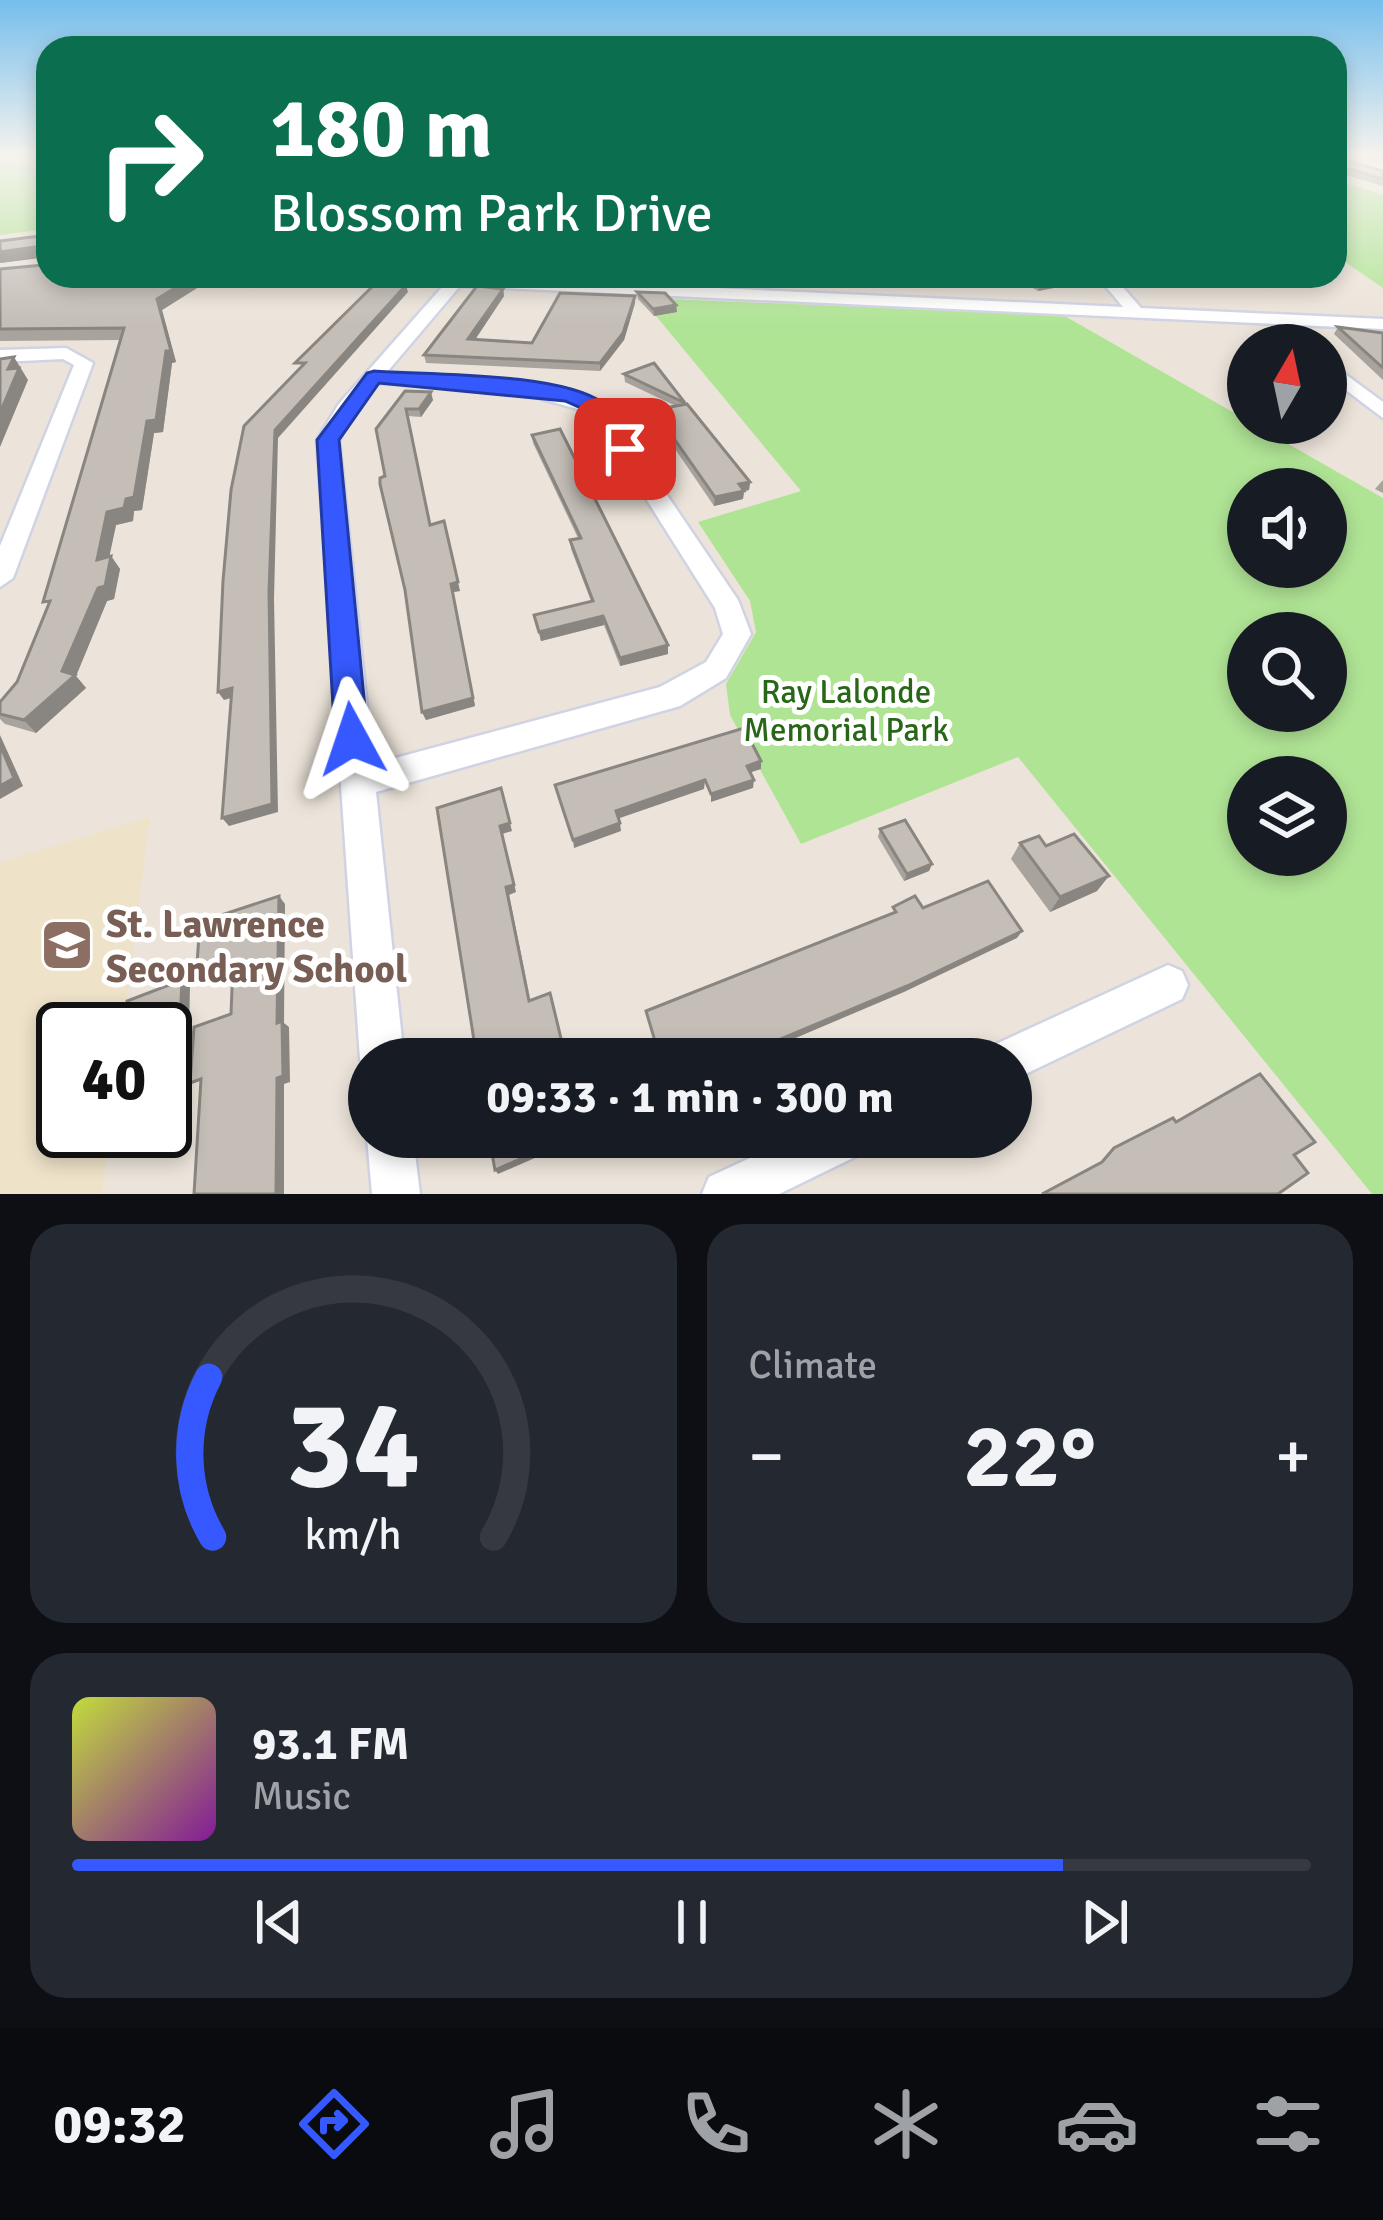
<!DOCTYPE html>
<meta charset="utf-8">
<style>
body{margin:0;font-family:Signika,sans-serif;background:#242831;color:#f1f3f6;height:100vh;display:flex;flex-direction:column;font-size:45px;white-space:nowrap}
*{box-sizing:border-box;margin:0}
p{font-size:39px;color:#9ea1a6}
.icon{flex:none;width:66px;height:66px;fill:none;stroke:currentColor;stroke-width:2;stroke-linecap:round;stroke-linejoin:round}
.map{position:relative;height:1194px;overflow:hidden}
.sheet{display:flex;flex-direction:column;gap:30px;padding:30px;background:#0d0f14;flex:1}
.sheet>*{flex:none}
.guide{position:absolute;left:36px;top:36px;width:1311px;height:252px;border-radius:36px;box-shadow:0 6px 18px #0003;background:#0b6e4f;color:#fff;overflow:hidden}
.needle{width:78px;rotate:9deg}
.fabs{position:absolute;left:1227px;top:324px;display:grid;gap:24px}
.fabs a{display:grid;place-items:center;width:120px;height:120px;border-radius:50%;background:#171b24;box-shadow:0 6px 18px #0003;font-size:60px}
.speed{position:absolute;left:36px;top:1002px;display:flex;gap:24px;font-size:60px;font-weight:700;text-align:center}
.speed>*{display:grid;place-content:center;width:156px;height:156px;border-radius:50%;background:#171b24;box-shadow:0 6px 18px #0003;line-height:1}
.speed .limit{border:6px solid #111;border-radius:18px;background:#fff;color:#111}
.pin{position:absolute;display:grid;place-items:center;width:102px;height:102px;color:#fff;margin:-51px;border-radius:24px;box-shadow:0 6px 18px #0006}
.me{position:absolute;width:132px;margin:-66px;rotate:355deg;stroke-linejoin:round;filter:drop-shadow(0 0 9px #0008)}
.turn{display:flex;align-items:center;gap:42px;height:252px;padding:0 36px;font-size:54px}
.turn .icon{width:156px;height:156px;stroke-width:2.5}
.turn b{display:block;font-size:84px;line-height:102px}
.big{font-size:90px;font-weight:700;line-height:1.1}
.sheet .widget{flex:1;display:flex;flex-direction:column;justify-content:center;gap:18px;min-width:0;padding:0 42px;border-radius:36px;background:#242831}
.sheet .dial{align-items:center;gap:0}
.dial svg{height:312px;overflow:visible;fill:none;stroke:#363941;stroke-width:7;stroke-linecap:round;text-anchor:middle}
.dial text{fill:#f1f3f6;stroke:none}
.song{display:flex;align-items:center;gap:36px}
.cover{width:144px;height:144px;border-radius:18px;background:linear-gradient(135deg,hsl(70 70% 55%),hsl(290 70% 35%))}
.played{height:12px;border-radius:6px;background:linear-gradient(90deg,#3559fe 80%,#363941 80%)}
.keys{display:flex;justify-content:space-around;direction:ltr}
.heat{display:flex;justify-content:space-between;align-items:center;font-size:66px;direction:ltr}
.sheet .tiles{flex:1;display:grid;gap:30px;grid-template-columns:1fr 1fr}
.widget:last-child{grid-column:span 2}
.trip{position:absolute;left:348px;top:1038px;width:684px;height:120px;border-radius:60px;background:#171b24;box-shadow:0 6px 18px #0003;font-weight:700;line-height:120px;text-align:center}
.tabs{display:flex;height:192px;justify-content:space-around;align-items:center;background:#090b0e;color:#9ea1a6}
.tabs .icon{width:84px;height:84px}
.tabs .selected{color:#3559fe}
.tabs b{font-size:54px;color:#f1f3f6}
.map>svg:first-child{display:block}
.education{fill:#eee2c9}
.green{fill:#b0e495;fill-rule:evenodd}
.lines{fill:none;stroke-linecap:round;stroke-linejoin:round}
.minor-casing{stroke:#d0d3e3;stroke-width:5}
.minor{fill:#fff;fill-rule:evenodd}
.wall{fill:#a9a39d}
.shaded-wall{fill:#898580}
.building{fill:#c4beb7;stroke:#898580;stroke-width:3}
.route{fill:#3559fe;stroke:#223aa5;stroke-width:3}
.labels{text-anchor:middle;stroke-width:10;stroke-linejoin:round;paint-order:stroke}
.park-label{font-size:33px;fill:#286718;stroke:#fff}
.near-education-label{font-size:39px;font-weight:bold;fill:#785e54;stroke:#fff;text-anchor:start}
</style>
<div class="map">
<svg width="1383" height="1194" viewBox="0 0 1383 1194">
<rect width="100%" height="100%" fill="#ece4da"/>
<polygon class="education" points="150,817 123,1029 63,1029 63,1131 110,1131 102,1194 0,1194 0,862"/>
<g class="green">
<polygon points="0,156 48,156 48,229 0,235"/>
<polygon points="1335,180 1383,195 1383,288 1335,255"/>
<path d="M641 298 1063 315 1383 498V1194H1372L1018 757 801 844 730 715 726 684 756 632 750 601 698 522 801 491ZM1248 489H1326V567H1248ZM1248 633H1326V711H1248ZM1248 777H1326V855H1248Z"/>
</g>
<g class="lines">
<g class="minor-casing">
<g id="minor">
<polygon points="1335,156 1383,166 1383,174 1335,160"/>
<path d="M345 276H454L1123 307 1097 276H1113L1141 308 1383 319V329L460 286 387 372 517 380 606 405 738 600 751 634 726 678 680 706 376 792 404 1059H369V1075L360 1059 317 440 338 405 444 285 353 281ZM378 383 517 392 592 413 715 608 723 634 706 662 660 687 373 764 339 440 354 411Z"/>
<polygon points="66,348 93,363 13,578 0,587 0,546 74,365 63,359 0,362 0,350"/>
<polygon points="1326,360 1383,402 1383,418 1326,375"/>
<polygon points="1168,965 1182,971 1188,985 1182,999 1011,1081 1011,1059 989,1059 996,1044"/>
<polygon points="369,1132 369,1137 413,1137 420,1194 372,1194 367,1137"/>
<polygon points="795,1137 870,1137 863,1153 779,1194 702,1194 709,1177"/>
</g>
</g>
<use href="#minor" class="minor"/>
</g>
<g class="wall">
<polygon points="1359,156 1383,156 1383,161"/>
<polygon points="1335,157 1383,171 1383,186 1335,172"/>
<polygon points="48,235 48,276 202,276 205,283 162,310 176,362 172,363 163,432 154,433 142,510 134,511 133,521 116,525 109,557 111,556 120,569 114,599 107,601 76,676 86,688 36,733 5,724 0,719 0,702 17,682 47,607 121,340 0,341 0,269 43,265 47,261 45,257 0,263 0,241"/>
<polygon points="668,276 821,276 821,282"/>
<polygon points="869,276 989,276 975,286 879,287"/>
<polygon points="1011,276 1096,276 1095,280 1038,291"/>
<polygon points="503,289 504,296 475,340 532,343 635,303 624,340 600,371 426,363 424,355"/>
<polygon points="637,292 676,305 677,312 654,316 638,299"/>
<polygon points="1338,327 1383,333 1383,380 1334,334"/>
<polygon points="624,374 685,403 750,482 749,490 744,491 743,499 714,506 654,418 654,410 676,406 625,382"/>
<polygon points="405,391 433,400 421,417 408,416 430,524 460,591 453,592 475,706 426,720 422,712 405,590 385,476"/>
<polygon points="1326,398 1337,405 1332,413 1326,414"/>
<polygon points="532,435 668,645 668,654 620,666 604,625 541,641 534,615 591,601 571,549 570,540 578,538 533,443"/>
<polygon points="1383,480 1383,493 1375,489"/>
<polygon points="880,829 932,864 929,871 904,881 878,837"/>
<polygon points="1020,843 1046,846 1097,891 1050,912 1011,859"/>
</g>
<g class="shaded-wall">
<polygon points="42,246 48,257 0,263 0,252"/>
<polygon points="195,276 202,276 205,283 162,310 176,362 172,363 163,432 154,433 142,510 134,511 133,521 116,525 106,572 97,560 157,299"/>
<polygon points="977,276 989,276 975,286"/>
<polygon points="1066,276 1096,276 1095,280 1038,291 1041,281"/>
<polygon points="406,285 408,292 278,438 274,599 278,812 229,826 222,818 269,591 275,430"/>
<polygon points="503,289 504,296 470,347 468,339"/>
<polygon points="635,296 635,303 624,340 600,371 600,363"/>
<polygon points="676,305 677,312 654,316 653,309"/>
<polygon points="14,357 28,380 0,447 0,413 8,369"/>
<polygon points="431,392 433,400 421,417 419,409"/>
<polygon points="750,482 749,490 744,491 743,499 714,506 715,497 739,484"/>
<polygon points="444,521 460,591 453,592 475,706 426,720 422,712"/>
<polygon points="111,556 120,569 114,599 107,601 76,676 86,688 36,733 24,720"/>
<polygon points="603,616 604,625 541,641 539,632"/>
<polygon points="668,645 668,654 620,666 620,658"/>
<polygon points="232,688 238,696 224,700 218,692"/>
<polygon points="0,735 23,786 0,799"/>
<polygon points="761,761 761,769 746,774 747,766"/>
<polygon points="705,780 704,789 617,819 616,811"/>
<polygon points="754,780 753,788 711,802 711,794"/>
<polygon points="501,788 512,831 502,834 516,892 509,895 532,1008 506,887 500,826"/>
<polygon points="620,823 621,831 574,848 573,840"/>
<polygon points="932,864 929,871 904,881 907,874"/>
<polygon points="1109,876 1097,891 1050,912 1060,897"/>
<polygon points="279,896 285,904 284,1023 289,1027 290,1082 284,1084 284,1194 276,1194"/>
<polygon points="1022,931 1017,938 904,992 746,1059 733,1059"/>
<polygon points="233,964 241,971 204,984 196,977"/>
<polygon points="182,980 190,987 189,1029 165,1039 165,1029"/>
<polygon points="570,1137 583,1137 498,1174 495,1170"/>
</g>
<g class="building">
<polygon points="1335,157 1383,171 1383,179 1335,165"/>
<polygon points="48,235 48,276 195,276 157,299 171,351 166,351 156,420 147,421 134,497 126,499 124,508 107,512 97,560 111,556 105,586 98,588 62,671 75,675 24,720 0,714 0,702 17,682 50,601 43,602 124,328 0,329 0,269 43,265 47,261 42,246 0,252 0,241"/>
<polygon points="1033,276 1066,276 1041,281"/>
<polygon points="375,284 406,285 275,430 269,591 272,804 222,818 232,688 218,692 223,581 231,490 244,426 305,363 295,363"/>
<polygon points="477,286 503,289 468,339 532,343 560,293 635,296 623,333 600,363 424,355"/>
<polygon points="637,292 665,293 676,305 653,309"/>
<polygon points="1338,327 1383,333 1383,368"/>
<polygon points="14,357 8,369 19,368 0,413 0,359"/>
<polygon points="654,363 685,403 624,374"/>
<polygon points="405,391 431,392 419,409 406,409 430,525 444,521 458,582 451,584 473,698 422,712 405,590 380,484 380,478 385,476 376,429"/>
<polygon points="687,404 750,482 739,484 744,491 715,497 654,410"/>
<polygon points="560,429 668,645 620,658 603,616 539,632 534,615 593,601 570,540 581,538 532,435"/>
<polygon points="744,728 761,761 747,766 754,780 711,794 705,780 616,811 620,823 573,840 555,785"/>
<polygon points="0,745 14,778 0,786"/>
<polygon points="501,788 510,823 500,826 514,885 506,887 529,1001 550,993 566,1059 477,1059 437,808"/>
<polygon points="905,820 932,864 907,874 880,829"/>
<polygon points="1074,834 1109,876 1060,897 1020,843 1039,836 1046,846"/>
<polygon points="988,881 1022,931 907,986 733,1059 643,1059 640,1047 655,1041 646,1011 896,912 893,907 915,896 923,908"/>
<polygon points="279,896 277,1023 282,1021 283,1076 277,1078 276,1194 194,1194 201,1079 190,1083 194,1027 231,1014 233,964 196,977 200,922"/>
<polygon points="182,980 180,1023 165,1029 125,1029 127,1001"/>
<polygon points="1260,1074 1315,1142 1294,1155 1308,1173 1278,1194 1042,1194 1102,1162 1114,1148 1173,1118 1176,1122"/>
<polygon points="489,1137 570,1137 495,1170"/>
</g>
<linearGradient id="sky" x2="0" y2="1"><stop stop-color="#75beec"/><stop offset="0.48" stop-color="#f6f3ee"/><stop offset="1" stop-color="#f6f3ee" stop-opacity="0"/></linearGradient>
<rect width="1383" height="324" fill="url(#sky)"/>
<path class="route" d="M374 371C430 375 559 372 603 403 617 413 627 435 636 449L625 455 617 453 592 413 565 401 379 383 339 440 368 739 363 748 352 752 340 748 335 739 317 440 367 373Z"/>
<defs>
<g id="school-square" transform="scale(2.7)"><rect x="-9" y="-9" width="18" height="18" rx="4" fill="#8d6e63" stroke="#fff"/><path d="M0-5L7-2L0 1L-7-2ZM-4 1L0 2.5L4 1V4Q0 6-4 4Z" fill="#fff"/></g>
</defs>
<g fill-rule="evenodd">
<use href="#school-square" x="67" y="945"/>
</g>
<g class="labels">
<g class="park-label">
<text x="846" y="703">Ray Lalonde<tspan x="846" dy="38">Memorial Park</tspan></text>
</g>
<g class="near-education-label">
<text x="106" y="937">St. Lawrence<tspan x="106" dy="45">Secondary School</tspan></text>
</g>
</g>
</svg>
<div class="fabs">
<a><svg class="needle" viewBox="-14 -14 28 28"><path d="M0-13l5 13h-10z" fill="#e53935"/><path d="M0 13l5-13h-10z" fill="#9ea1a6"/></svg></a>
<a><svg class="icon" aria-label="sound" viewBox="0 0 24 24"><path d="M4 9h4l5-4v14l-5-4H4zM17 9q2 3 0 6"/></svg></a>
<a><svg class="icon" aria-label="search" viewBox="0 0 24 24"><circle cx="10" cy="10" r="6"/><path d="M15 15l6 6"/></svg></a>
<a><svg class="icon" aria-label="layers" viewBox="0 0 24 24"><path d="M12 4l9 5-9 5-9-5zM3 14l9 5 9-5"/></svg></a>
</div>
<div class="speed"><div class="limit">40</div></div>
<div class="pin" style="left:625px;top:449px;background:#d93025"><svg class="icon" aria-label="arrive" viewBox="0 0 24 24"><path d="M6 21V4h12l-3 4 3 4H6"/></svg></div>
<svg class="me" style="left:352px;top:739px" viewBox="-20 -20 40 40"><path d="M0-17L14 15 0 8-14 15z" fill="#3559fe" stroke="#fff" stroke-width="4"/></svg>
<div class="trip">09:33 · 1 min · 300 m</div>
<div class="guide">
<div class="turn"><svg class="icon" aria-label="right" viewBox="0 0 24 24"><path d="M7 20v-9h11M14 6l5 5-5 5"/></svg><div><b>180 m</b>Blossom Park Drive</div></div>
</div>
</div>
<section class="sheet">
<div class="tiles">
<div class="widget dial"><svg viewBox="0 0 100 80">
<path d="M14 69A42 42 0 1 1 86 69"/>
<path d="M14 69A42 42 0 0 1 13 28" stroke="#3559fe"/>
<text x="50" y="56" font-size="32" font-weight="700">34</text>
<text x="50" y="72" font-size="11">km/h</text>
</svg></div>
<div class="widget"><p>Climate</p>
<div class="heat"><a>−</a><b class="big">22°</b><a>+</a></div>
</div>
<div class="widget">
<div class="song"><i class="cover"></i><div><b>93.1 FM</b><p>Music</p></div></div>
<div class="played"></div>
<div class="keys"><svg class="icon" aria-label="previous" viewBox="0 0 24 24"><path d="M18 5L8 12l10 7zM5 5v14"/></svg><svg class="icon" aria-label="pause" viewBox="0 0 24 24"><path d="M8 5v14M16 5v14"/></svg><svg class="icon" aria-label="next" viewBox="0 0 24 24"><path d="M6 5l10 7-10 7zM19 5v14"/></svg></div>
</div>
</div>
</section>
<nav class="tabs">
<b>09:32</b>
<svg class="icon selected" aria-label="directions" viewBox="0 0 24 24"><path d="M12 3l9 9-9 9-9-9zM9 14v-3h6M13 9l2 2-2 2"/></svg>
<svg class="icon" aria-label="music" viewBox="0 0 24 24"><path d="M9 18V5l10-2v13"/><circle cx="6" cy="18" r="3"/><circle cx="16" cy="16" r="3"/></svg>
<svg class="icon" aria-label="phone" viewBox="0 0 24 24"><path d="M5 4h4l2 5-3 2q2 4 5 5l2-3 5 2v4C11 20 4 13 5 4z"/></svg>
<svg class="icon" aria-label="climate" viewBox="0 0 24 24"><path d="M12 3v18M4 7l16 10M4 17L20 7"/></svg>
<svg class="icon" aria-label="car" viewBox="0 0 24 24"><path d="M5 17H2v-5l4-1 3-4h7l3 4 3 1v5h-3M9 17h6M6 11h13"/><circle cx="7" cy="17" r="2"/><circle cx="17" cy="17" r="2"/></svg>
<svg class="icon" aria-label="filters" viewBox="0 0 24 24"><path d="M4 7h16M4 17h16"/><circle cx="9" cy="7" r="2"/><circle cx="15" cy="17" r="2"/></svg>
</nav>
